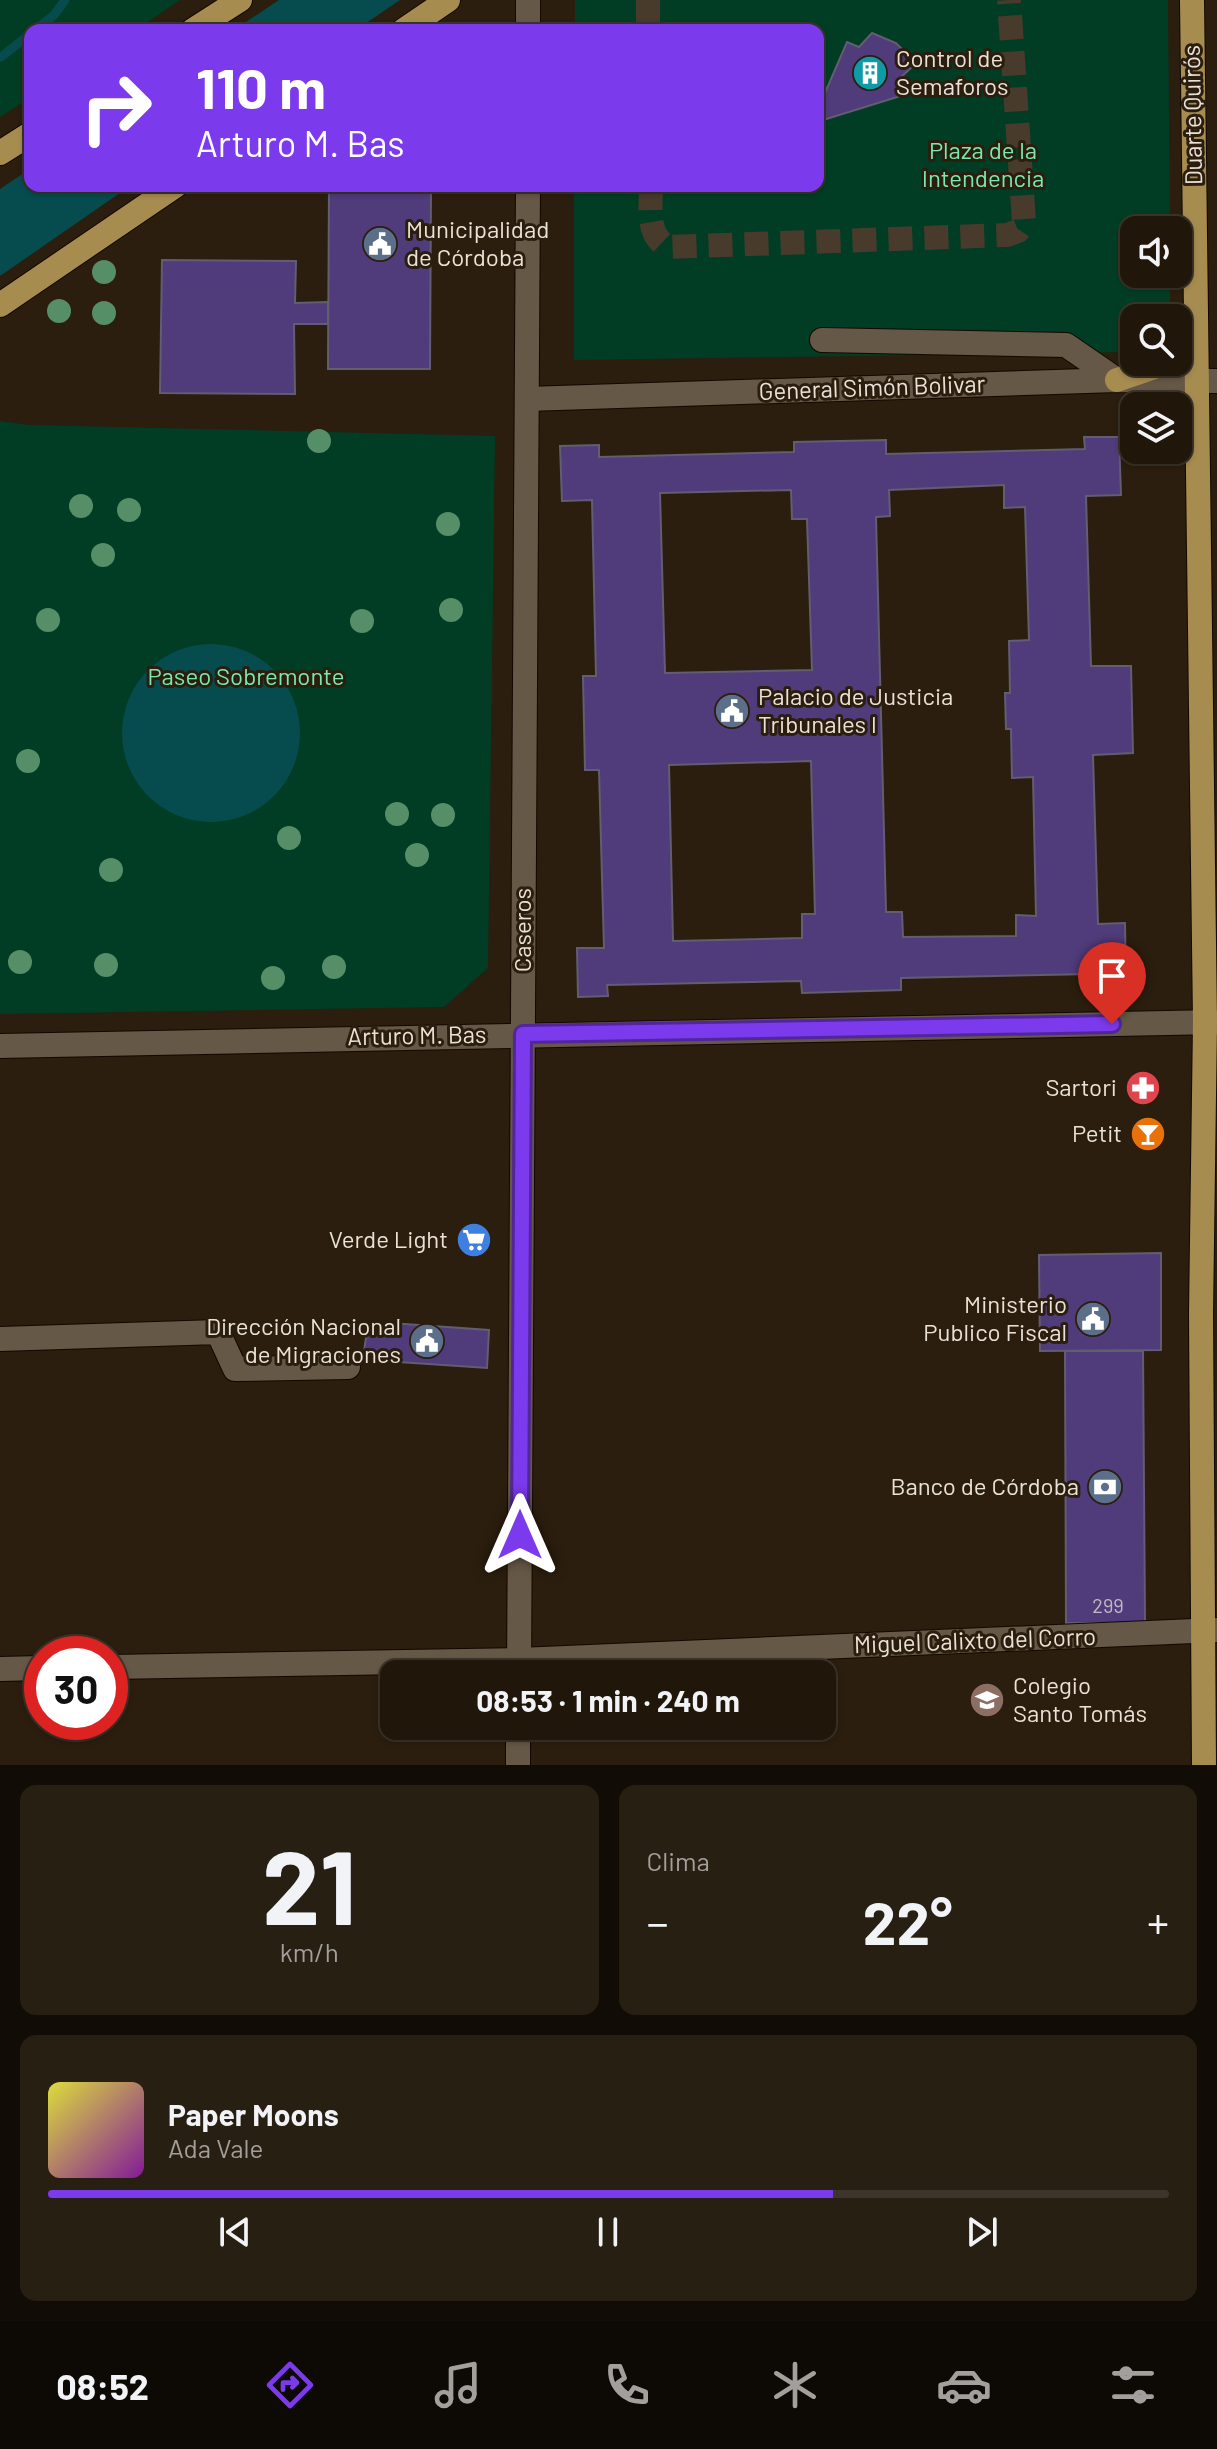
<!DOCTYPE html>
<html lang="es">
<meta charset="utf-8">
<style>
body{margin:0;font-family:Barlow,sans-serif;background:#281f13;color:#f1f3f6;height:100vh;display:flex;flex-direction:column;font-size:30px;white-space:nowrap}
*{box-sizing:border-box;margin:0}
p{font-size:26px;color:#a29f9c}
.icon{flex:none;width:44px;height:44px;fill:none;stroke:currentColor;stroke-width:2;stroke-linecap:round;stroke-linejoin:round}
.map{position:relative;height:1765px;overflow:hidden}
.panel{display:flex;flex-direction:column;gap:20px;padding:20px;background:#120c06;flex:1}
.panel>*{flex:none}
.top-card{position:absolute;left:24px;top:24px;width:800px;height:168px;border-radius:16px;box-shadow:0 2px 6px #0004,0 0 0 2px #3d352b;background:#7c3aed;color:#fff;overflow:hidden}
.fabs{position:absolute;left:1120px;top:216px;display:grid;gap:16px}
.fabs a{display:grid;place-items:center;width:72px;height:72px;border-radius:16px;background:#20160a;box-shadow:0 2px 6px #0004,0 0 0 2px #3d352b;font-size:40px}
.speed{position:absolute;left:24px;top:1636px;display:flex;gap:16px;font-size:40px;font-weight:700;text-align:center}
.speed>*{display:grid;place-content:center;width:104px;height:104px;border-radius:50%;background:#20160a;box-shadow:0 2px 6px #0004,0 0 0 2px #3d352b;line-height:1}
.speed .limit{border:12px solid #d22;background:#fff;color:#111}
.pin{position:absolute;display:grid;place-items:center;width:68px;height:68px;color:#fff;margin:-82px -34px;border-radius:50% 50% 50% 0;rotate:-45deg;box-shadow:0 0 8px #0007}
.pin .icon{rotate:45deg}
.me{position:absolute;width:88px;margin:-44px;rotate:0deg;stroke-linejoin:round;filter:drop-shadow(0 0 6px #0008)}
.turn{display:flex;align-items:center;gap:28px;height:168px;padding:0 40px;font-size:36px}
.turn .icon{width:104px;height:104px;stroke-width:2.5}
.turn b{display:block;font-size:56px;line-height:68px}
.big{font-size:60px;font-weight:700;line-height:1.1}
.panel .card{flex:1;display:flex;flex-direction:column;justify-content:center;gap:12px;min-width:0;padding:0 28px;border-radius:16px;background:#281f13}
.panel .dial{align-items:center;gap:0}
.dial b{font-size:104px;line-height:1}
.song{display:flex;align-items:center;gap:24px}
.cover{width:96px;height:96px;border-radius:12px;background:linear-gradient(135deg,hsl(60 70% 55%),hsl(290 70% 35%))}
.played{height:8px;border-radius:4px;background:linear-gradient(90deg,#7c3aed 70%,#3d352b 70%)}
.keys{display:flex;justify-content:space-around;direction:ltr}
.heat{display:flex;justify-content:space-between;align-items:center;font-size:44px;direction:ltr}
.panel .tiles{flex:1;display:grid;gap:20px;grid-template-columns:1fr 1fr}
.card:last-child{grid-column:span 2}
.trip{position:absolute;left:380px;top:1660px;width:456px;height:80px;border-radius:16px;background:#20160a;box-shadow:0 2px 6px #0004,0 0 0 2px #3d352b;font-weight:700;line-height:80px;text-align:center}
.tab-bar{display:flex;height:128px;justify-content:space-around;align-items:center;background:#0d0904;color:#a29f9c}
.tab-bar .icon{width:56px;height:56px}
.tab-bar .selected{color:#7c3aed}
.tab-bar b{font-size:36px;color:#f1f3f6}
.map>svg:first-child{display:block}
.green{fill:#003d24}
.water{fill:#064c4e}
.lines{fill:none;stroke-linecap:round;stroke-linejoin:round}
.stream{stroke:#064c4e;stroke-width:9}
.building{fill:#503b7b;stroke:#625d71;stroke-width:2;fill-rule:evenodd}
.minor-tunnel{stroke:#483b2c;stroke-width:24;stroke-dasharray:24 12;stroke-linecap:butt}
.minor-casing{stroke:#130800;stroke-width:26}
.major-casing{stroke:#130800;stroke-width:26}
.minor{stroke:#665846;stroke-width:24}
.major{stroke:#a78c50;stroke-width:24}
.tree{fill:#558e67}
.route-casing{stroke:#51269a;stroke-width:20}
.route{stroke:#7c3aed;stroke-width:14}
.labels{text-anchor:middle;stroke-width:6;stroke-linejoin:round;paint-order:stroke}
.number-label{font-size:20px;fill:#c4b8c0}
.poi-label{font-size:24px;fill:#eae2d7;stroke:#2b1e0e;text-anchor:end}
.street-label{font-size:24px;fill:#eae2d7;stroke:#2b1e0e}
.park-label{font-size:24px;fill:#78eaaf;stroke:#2b1e0e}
</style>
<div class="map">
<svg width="1217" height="1765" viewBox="0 0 1217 1765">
<rect width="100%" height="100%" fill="#2b1e0e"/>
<g class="green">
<polygon points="0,0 180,0 136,30 30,30 30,98 0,117"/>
<polygon points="575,0 1168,0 1170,230 1134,230 1134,274 1170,274 1170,318 1134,318 1134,352 574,360 574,186 818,186 818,30 575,30"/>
<polygon points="0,421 29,425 495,436 488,968 444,1007 0,1014"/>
</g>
<g class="water">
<polygon points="279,0 400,0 356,30 234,30"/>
<polygon points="30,169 30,186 130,186 0,276 0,189"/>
<circle cx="211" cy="733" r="89"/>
</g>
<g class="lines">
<g class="stream">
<polyline points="35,30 54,15 65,0"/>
<polyline points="1,57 30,34"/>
</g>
</g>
<g class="building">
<polygon points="872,33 896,43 916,63 896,82 907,94 820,121 818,109 847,42 859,47"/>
<polygon points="329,186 431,186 430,369 328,369"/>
<polygon points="162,260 296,261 295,303 328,302 328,324 294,324 295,394 160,393"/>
<path d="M1084 437H1119L1121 495 1086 496 1091 666H1131L1133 753 1093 755 1098 924 1125 923 1126 983 1092 984V974L901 978V990L802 993 801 981 607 985 608 996 578 997 577 948H604L599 770H585L583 676H596L592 500 562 501 560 446 599 445V457L794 452V442L886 440V454L1085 449ZM1004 485V508L1025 507 1029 640 1009 641 1010 693H1005L1006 729H1011L1012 778 1033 777 1036 916 1016 915V936L903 937 902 912H886L876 517 890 516 889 490ZM791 490 792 519H807L812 670 665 673 660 493ZM811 761 815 914H802V938L673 941 669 765Z"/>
<polygon points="1161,1253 1161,1350 1040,1351 1039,1255"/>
<polygon points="390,1323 489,1330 487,1368 369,1360 364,1351 367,1331"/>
<polygon points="1065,1351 1143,1351 1145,1623 1066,1623"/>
</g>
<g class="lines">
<g class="minor-tunnel">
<polyline points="648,0 648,30"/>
<path d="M651 186C651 208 646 234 667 247L1007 235 1018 231 1024 222 1009 0"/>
</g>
<g class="minor-casing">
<g id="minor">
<polyline points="528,30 528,0"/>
<polyline points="822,340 1066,345 1117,380"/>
<polyline points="527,399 1117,380 1217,381"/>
<polyline points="0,1046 1217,1022"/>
<polyline points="0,1339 218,1332 235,1369 348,1367"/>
<polyline points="110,1667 519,1660 1217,1630"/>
<polyline points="0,1669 42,1668"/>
<polyline points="519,1674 528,186"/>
<polyline points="518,1765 518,1726"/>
</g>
</g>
<g class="major-casing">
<g id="major">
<polyline points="1192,0 1205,1022 1201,1314 1204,1765"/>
<polyline points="193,30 240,0"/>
<polyline points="404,30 448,0"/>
<polyline points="0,153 30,134"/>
<polyline points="0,305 175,186"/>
<polyline points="1117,380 1169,362"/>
</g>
</g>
<use href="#minor" class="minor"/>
<use href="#major" class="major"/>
</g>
<g class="tree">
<circle cx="104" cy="272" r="12"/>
<circle cx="59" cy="311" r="12"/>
<circle cx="104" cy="313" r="12"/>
<circle cx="319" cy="441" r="12"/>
<circle cx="81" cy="506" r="12"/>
<circle cx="129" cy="510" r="12"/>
<circle cx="448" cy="524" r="12"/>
<circle cx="103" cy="555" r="12"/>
<circle cx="451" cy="610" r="12"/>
<circle cx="48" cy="620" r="12"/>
<circle cx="362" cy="621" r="12"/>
<circle cx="28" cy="761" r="12"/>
<circle cx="397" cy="814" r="12"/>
<circle cx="443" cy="815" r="12"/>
<circle cx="289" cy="838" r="12"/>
<circle cx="417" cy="855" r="12"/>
<circle cx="111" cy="870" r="12"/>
<circle cx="20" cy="962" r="12"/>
<circle cx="106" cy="965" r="12"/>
<circle cx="334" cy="967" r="12"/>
<circle cx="273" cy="978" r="12"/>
</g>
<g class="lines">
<g class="route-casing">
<polyline id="route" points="520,1535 523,1034 1112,1024"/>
</g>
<use href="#route" class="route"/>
</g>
<defs>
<g id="building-disc" transform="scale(1.8)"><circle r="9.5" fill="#0f9aa8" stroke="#2b1e0e"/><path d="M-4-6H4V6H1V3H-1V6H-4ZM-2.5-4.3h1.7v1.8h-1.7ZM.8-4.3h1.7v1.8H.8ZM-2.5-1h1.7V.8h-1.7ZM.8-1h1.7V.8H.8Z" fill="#fff"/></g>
<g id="civic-disc" transform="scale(1.8)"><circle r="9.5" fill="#5c6f8a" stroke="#2b1e0e"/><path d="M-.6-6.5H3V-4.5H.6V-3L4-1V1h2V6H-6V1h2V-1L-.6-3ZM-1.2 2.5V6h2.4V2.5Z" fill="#fff"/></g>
<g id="pharmacy-disc" transform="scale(1.8)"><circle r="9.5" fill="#e0444e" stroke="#2b1e0e"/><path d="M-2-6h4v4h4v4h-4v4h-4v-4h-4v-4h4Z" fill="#fff"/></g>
<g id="bar-disc" transform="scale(1.8)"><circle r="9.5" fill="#e8710a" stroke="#2b1e0e"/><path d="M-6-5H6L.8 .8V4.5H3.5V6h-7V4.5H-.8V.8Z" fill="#fff"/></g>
<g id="supermarket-disc" transform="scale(1.8)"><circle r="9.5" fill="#3f7fe0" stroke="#2b1e0e"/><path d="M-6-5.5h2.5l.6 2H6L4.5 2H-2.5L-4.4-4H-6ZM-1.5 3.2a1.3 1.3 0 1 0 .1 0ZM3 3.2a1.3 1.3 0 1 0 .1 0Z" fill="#fff"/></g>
<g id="bank-disc" transform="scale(1.8)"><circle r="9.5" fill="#5c6f8a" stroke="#2b1e0e"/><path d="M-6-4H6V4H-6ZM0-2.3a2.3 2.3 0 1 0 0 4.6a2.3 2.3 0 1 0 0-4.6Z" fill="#fff"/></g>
<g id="school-disc" transform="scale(1.8)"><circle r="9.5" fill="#8d6e63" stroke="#2b1e0e"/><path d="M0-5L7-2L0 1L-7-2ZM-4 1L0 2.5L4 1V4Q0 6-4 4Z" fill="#fff"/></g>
</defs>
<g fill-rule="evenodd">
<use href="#building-disc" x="870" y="73"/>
<use href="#civic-disc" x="380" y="244"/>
<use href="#civic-disc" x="732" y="711"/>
<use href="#pharmacy-disc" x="1143" y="1088"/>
<use href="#bar-disc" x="1148" y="1134"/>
<use href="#supermarket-disc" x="474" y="1240"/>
<use href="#civic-disc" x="1093" y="1319"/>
<use href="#civic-disc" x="427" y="1341"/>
<use href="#bank-disc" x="1105" y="1487"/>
<use href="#school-disc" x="987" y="1700"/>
</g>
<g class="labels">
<g class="number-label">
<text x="1108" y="1613">299</text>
</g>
<g class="poi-label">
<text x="896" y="67" text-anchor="start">Control de<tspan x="896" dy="28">Semaforos</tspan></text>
<text x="406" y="238" text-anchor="start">Municipalidad<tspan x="406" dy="28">de Córdoba</tspan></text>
<text x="758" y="705" text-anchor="start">Palacio de Justicia<tspan x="758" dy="28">Tribunales I</tspan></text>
<text x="1117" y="1096">Sartori</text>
<text x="1122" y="1142">Petit</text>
<text x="448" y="1248">Verde Light</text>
<text x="1067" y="1313">Ministerio<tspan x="1067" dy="28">Publico Fiscal</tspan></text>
<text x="401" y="1335">Dirección Nacional<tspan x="401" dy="28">de Migraciones</tspan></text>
<text x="1079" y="1495">Banco de Córdoba</text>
<text x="1013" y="1694" text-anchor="start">Colegio<tspan x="1013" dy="28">Santo Tomás</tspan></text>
</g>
<g class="street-label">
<text transform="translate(1193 115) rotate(-91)" y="8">Duarte Quirós</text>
<text transform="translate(872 388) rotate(-2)" y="8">General Simón Bolivar</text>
<text transform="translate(523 930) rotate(-90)" y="8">Caseros</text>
<text transform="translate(417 1036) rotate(-1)" y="8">Arturo M. Bas</text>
<text transform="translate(975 1641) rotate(-2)" y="8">Miguel Calixto del Corro</text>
</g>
<g class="park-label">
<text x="983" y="159">Plaza de la<tspan x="983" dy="28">Intendencia</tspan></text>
<text x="246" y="685">Paseo Sobremonte</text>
</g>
</g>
</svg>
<div class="fabs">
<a><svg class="icon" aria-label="sound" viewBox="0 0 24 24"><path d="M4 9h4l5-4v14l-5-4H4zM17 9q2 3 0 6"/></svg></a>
<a><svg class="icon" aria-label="search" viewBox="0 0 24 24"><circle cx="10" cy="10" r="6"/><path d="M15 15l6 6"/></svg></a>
<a><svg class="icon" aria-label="layers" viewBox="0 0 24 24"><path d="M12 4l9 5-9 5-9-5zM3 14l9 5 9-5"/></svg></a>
</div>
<div class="speed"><div class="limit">30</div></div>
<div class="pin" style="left:1112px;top:1024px;background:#d93025"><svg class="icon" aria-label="arrive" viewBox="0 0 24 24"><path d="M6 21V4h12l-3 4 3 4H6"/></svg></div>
<svg class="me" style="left:520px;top:1535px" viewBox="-20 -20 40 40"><path d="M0-17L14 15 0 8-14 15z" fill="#7c3aed" stroke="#fff" stroke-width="4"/></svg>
<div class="trip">08:53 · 1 min · 240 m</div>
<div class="top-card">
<div class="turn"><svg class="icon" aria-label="right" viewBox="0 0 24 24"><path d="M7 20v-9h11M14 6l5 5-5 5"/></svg><div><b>110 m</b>Arturo M. Bas</div></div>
</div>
</div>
<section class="panel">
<div class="tiles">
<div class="card dial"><b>21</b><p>km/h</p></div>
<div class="card"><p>Clima</p>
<div class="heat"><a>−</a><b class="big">22°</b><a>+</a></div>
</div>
<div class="card">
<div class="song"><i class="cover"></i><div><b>Paper Moons</b><p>Ada Vale</p></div></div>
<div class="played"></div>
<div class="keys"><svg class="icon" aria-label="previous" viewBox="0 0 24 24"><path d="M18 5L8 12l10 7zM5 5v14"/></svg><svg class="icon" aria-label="pause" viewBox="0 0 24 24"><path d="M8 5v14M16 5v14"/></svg><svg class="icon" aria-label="next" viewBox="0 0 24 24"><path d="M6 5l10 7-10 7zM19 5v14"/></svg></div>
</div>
</div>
</section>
<nav class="tab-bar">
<b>08:52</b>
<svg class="icon selected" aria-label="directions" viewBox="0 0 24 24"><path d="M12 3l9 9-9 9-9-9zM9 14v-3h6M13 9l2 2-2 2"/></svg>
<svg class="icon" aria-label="music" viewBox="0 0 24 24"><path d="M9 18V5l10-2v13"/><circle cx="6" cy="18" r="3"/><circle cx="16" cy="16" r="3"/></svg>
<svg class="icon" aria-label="phone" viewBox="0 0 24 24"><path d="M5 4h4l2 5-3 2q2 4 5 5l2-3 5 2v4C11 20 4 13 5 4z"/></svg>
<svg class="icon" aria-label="climate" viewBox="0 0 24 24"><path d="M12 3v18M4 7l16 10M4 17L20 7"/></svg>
<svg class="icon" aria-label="car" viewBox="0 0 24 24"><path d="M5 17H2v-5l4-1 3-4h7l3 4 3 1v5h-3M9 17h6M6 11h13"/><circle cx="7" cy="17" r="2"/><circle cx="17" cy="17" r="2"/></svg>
<svg class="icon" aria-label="filters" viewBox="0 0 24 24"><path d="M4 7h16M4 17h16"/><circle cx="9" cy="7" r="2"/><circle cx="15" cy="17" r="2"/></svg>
</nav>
